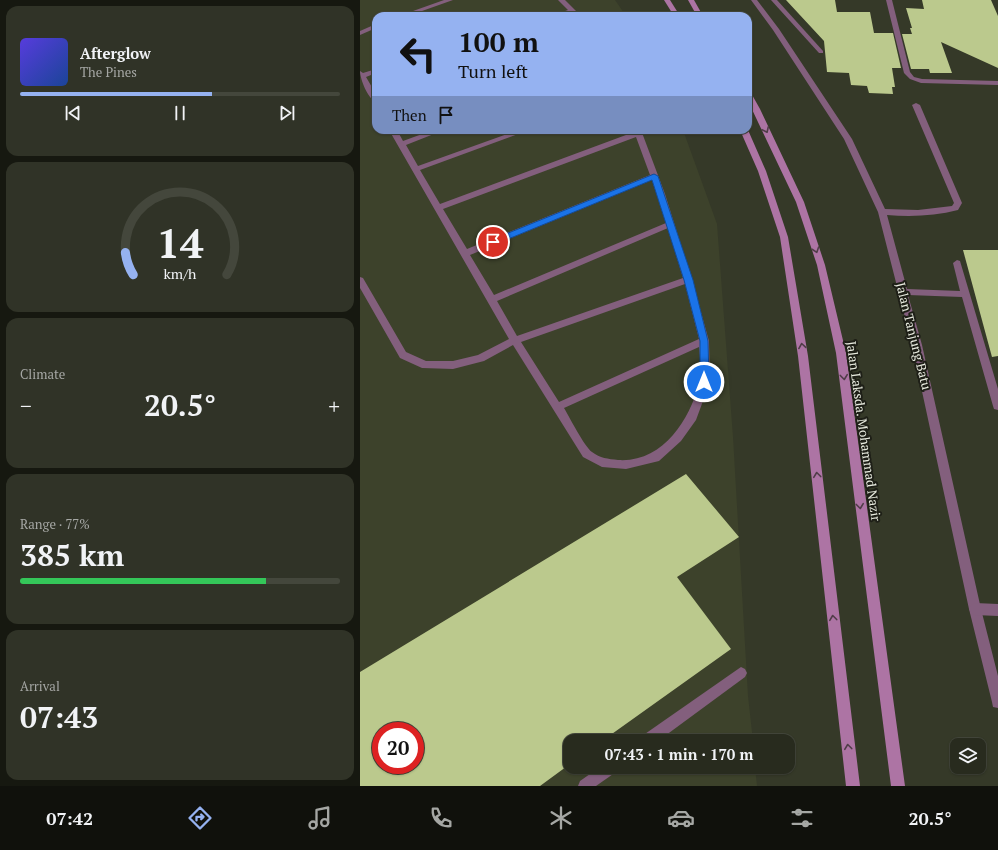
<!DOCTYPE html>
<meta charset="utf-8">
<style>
body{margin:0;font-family:"PT Serif",serif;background:#303327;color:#f1f3f6;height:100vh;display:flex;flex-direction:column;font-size:15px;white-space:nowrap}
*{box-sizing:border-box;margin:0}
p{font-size:13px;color:#a5a7a4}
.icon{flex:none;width:22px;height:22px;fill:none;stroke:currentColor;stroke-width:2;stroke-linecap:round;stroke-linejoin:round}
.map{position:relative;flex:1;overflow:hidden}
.drawer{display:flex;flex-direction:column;gap:6px;padding:6px;background:#161810;width:360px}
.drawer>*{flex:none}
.guide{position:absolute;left:12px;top:12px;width:380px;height:122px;border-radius:12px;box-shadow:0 1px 3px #0004,0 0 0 1px #44473c;background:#95b2f1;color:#111;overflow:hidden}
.buttons{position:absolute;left:590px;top:738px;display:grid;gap:8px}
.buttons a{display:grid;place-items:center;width:36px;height:36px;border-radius:8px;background:#282b1e;box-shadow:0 1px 3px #0004,0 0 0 1px #44473c;font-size:20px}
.speed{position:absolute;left:12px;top:722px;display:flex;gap:8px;font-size:20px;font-weight:700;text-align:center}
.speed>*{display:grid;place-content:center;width:52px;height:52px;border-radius:50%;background:#282b1e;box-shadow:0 1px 3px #0004,0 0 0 1px #44473c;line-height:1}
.speed .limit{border:6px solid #d22;background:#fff;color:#111}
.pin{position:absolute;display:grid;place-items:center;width:34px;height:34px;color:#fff;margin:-17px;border:2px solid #fff;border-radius:50%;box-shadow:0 1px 4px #0007}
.me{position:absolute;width:44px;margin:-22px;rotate:0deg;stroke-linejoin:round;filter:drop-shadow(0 0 3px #0008)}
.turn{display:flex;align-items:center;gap:14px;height:84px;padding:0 20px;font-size:18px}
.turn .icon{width:52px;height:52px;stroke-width:2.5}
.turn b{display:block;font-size:28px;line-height:34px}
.then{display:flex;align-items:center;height:38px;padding:0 20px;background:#0003;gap:8px;font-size:15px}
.big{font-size:30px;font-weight:700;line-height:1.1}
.drawer .card{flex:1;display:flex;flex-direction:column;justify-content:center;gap:6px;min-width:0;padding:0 14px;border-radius:12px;background:#303327}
.drawer .dial{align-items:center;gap:0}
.dial svg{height:104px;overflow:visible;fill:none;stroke:#44473c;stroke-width:7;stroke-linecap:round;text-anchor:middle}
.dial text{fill:#f1f3f6;stroke:none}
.song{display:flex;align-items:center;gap:12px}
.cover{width:48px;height:48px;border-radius:6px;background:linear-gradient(135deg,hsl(250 70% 55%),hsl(220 70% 35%))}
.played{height:4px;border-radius:2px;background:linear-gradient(90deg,#95b2f1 60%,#44473c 60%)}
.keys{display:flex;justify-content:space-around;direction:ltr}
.heat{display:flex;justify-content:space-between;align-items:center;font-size:22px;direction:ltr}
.charge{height:6px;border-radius:3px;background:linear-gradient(90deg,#34c759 77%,#44473c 0)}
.trip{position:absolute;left:203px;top:734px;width:232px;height:40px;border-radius:12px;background:#282b1e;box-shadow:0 1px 3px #0004,0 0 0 1px #44473c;font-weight:700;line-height:40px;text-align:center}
.menu{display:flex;height:64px;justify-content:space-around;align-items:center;background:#10110c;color:#a5a7a4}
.menu .icon{width:28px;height:28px}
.menu .active{color:#95b2f1}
.menu b{font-size:18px;color:#f1f3f6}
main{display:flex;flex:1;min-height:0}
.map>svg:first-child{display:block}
.built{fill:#3d422b;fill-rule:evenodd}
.building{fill:#bbc98d;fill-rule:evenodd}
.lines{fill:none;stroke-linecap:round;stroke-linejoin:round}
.service{fill:#835f7d;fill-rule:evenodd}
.minor{fill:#835f7d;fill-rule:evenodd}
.secondary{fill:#ad74a4;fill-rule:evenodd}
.oneway{stroke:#503d48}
.route{fill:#1a73e8;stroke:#114b97}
.labels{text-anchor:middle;stroke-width:4;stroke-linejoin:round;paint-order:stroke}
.street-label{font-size:13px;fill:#e8ebdf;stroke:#1e1f17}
</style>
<main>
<section class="drawer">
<div class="card">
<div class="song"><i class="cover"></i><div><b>Afterglow</b><p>The Pines</p></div></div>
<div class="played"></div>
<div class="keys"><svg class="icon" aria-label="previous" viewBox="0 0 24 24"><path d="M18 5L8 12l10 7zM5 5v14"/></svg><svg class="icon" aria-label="pause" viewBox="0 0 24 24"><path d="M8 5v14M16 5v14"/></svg><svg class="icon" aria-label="next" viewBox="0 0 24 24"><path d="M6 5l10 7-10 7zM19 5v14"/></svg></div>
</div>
<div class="card dial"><svg viewBox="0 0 100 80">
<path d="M14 69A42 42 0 1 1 86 69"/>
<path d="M14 69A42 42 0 0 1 8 52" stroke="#95b2f1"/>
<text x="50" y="56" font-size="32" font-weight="700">14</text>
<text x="50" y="72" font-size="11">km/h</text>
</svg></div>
<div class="card"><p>Climate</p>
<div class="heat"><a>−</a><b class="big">20.5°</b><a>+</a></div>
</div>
<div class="card"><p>Range · 77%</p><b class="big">385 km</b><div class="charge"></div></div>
<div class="card"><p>Arrival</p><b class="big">07:43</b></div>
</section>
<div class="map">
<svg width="638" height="786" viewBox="0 0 638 786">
<rect width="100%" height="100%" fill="#353928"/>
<path class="built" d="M0 0H255L266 16H16V130H323L357 224 373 437 388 696 393 741H210V767H395L397 786H0ZM21 731H55V765H21Z"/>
<g class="building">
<polygon points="426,0 475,0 477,12 510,12 514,33 533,33 541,68 532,68 535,87 532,87 533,94 509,93 507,86 491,85 489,73 467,72 464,41"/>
<polygon points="562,0 631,0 638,16 638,68 581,42 592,73 570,73 569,69 551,69 542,34 552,34 550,28 552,28 546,8 564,9"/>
<polygon points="603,250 638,250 638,356 632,357"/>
<path d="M326 474 379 537 317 577 371 649 242 741H210V764L180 786H0V672ZM21 731H55V765H21Z"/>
</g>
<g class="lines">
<g class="service">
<polygon points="84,0 93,0 48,16 39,16"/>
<polygon points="198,0 205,0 221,16 214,16 211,13 201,16 191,16 208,10"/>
<path d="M391 0H397L419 29 492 139 525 209 558 210 592 206 594 203 552 105 556 103 560 105 602 203 598 210C575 216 551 217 527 215L547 289 600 291 593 263 597 260 600 261 638 389V410L634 409 633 406 602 297 548 295 562 345 621 609 638 676V708L633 707 632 702 609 609 552 345 518 212 484 139 413 30Z"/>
<polygon points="411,0 417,0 463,51 463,53 459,53"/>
<polygon points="16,24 16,28 0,35 0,31"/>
<path d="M16 69V73L6 77 16 94V102C8 99 0 79 0 71L3 73Z"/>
<path d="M29 130H37L43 141 73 130H84L46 145 58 166 158 130H169L60 170 80 204 274 132 273 130H281L305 194 332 280 349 341 350 382 336 420 321 441 299 461 266 469 242 467 223 457 153 345 124 361 93 369 62 368 40 358 0 288V277L3 278 46 352 66 361H93L118 355 149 339ZM276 137 290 175 107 249 83 209ZM292 180 306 223 134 295 110 255ZM308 228 323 278 157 336 137 301ZM325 284 339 339 199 402 161 342ZM339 347C340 358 342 373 339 384 329 421 302 463 258 460 248 459 240 458 232 452 224 446 210 418 204 408Z"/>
<polygon points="381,667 385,669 387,673 385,677 298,741 280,741 282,736"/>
<polygon points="240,767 258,767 256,772 236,786 218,786 220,781"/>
</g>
<g class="minor">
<polygon points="526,0 532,0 550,72 554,77 562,79 638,81 638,85 561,83 550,79 544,73"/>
<polygon points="615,603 638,604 638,616 615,615 611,613 609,609 611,605"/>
</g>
<g class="secondary">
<polygon points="304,0 310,0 320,16 314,16"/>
<polygon points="328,0 334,0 343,16 337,16"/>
<polygon points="388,93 391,93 400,109 444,202 465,265 486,353 545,786 531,786 476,353 457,265 436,202 388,101"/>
<polygon points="380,130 388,130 406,171 428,237 448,356 500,786 486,786 438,356 420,237 398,171"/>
</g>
</g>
<defs><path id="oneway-chevron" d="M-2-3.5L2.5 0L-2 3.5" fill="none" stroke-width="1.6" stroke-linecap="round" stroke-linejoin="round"/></defs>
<g class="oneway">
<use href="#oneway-chevron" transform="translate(406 130) rotate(65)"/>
<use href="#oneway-chevron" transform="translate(456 250) rotate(71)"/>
<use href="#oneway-chevron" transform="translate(442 346) rotate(-99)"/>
<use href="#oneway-chevron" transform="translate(484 377) rotate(83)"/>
<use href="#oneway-chevron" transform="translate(457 475) rotate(-97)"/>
<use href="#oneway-chevron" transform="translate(500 506) rotate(83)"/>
<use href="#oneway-chevron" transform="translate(473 618) rotate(-97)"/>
<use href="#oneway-chevron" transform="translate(488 747) rotate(-97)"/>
</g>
<polygon class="route" points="294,174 298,176 333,280 348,341 349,382 344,385 340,382 340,341 324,280 292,180 136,244 131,244 129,242 131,240"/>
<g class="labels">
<g class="street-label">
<text transform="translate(554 336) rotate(76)" y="5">Jalan Tanjung Batu</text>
<text transform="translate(504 431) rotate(82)" y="5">Jalan Laksda. Mohammad Nazir</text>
</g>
</g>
</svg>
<div class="buttons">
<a><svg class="icon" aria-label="layers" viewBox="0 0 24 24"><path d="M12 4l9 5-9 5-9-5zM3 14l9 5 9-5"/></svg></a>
</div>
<div class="speed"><div class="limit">20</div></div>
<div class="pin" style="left:133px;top:242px;background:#d93025"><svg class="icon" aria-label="arrive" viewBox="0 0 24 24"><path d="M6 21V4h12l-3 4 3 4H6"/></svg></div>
<svg class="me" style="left:344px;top:382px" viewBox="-20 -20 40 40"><circle r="17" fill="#1a73e8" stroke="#fff" stroke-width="3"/><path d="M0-11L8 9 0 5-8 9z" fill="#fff"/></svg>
<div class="trip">07:43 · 1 min · 170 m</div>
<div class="guide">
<div class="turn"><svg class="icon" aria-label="left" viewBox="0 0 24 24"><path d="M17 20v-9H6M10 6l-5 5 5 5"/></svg><div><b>100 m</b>Turn left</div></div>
<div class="then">Then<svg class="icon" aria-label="arrive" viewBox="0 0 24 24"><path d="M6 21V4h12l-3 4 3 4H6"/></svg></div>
</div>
</div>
</main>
<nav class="menu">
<b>07:42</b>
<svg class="icon active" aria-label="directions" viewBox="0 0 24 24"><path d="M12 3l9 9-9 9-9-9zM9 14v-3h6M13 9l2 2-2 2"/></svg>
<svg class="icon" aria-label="music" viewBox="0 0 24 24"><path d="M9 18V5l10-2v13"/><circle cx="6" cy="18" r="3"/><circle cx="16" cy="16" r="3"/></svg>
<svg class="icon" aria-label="phone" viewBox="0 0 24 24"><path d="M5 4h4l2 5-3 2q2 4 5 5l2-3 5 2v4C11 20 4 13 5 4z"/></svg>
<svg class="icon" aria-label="climate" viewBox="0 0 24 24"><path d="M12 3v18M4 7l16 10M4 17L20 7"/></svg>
<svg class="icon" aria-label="car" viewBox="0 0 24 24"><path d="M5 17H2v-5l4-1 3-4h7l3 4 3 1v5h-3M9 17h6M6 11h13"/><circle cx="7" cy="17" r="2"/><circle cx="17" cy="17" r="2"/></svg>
<svg class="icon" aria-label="filters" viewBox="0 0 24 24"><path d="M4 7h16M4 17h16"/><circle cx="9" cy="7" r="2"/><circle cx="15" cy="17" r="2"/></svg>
<b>20.5°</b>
</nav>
